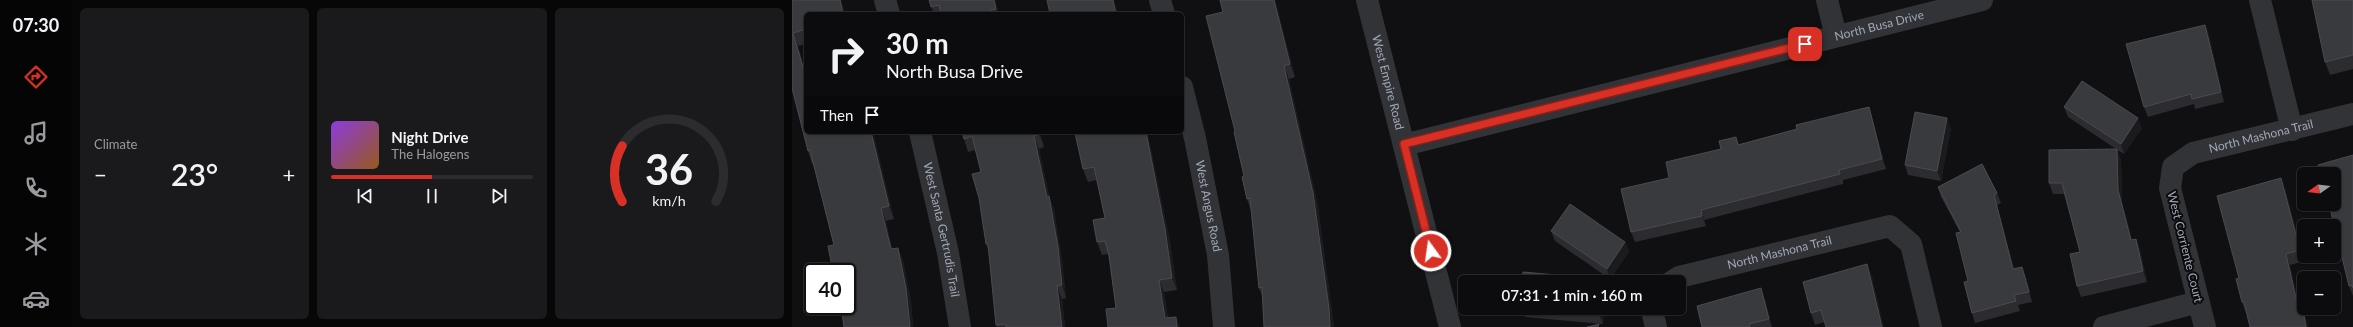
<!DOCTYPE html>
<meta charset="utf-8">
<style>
body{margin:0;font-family:Lato,sans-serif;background:#1a1a1c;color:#f1f3f6;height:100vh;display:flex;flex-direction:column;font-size:15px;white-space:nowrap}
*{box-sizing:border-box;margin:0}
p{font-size:13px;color:#9a9b9e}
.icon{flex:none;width:22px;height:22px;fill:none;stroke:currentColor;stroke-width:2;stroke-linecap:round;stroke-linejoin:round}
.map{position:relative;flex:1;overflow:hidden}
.side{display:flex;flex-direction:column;gap:8px;padding:8px;background:#070708;width:720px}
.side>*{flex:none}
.top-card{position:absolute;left:12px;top:12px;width:380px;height:122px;border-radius:6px;box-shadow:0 1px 3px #0004,0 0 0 1px #2c2c2e;background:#0c0c0e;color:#f1f3f6;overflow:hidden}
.needle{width:26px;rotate:256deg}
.tools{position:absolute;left:1505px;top:167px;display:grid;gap:8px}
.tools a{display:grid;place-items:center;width:44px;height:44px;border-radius:6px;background:#0c0c0e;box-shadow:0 1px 3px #0004,0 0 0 1px #2c2c2e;font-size:20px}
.speed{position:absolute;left:12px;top:263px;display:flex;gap:8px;font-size:20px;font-weight:700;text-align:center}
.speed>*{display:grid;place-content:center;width:52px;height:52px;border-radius:50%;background:#0c0c0e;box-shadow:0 1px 3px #0004,0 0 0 1px #2c2c2e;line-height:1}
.speed .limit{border:2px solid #111;border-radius:6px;background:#fff;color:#111}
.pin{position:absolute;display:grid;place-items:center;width:34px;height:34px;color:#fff;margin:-17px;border-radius:8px;box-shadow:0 2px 6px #0006}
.me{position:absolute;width:44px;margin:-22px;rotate:346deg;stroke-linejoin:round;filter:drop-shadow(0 0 3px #0008)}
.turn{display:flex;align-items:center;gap:14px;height:84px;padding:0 16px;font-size:18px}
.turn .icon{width:52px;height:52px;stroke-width:2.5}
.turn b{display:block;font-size:28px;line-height:34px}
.then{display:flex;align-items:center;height:38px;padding:0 16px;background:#0003;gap:8px;font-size:15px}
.big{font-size:30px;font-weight:600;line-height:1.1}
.side .tile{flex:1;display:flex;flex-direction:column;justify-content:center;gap:6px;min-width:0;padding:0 14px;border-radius:6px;background:#1a1a1c}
.side .dial{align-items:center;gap:0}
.dial svg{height:104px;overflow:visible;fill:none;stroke:#2c2c2e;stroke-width:7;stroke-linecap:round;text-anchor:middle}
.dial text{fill:#f1f3f6;stroke:none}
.song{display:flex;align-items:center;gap:12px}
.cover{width:48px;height:48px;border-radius:6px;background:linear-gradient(135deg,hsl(270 70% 55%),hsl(30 70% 35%))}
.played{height:4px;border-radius:2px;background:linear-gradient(90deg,#d93025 50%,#2c2c2e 50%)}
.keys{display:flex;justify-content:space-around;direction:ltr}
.heat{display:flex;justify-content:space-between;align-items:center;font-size:22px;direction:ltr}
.side .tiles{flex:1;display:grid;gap:8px;grid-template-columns:repeat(3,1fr)}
.trip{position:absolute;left:666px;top:275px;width:228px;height:40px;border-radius:6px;background:#0c0c0e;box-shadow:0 1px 3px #0004,0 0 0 1px #2c2c2e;font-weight:600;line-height:40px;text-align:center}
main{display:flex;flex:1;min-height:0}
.tab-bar{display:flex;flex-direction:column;width:72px;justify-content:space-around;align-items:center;background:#050506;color:#9a9b9e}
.tab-bar .icon{width:28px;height:28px}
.tab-bar .selected{color:#d93025}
.tab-bar b{font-size:18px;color:#f1f3f6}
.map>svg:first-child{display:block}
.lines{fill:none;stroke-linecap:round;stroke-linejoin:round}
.minor{stroke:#313337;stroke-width:22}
.tertiary{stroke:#313337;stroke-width:22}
.wall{fill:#2c2c30}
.shaded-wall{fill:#1b1b1e}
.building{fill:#383a3e;stroke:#484b51}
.route-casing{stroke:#8d1f18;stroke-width:10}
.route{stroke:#d93025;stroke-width:7}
.labels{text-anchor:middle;stroke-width:4;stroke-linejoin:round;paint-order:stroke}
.street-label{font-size:12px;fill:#a0a8b4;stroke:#0b0b0d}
</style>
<main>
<nav class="tab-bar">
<b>07:30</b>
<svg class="icon selected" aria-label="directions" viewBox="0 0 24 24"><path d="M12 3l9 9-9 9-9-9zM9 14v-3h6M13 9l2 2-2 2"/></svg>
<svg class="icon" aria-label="music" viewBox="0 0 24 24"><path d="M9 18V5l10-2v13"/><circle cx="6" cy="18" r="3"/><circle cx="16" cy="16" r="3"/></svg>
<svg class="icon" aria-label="phone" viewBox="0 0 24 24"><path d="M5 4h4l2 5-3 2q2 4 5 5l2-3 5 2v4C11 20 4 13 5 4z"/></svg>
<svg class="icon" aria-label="climate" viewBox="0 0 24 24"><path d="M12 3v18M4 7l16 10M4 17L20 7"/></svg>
<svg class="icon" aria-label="car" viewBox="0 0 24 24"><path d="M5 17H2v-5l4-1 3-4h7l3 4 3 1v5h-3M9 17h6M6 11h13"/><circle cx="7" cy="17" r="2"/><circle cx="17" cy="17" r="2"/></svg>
</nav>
<section class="side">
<div class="tiles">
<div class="tile"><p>Climate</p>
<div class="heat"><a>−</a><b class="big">23°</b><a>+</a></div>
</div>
<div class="tile">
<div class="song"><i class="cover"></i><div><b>Night Drive</b><p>The Halogens</p></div></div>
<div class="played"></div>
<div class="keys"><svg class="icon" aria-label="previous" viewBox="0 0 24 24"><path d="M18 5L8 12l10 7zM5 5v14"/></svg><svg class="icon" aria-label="pause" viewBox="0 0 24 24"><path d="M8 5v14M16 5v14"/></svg><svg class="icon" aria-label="next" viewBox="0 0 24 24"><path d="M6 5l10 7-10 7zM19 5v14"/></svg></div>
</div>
<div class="tile dial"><svg viewBox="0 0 100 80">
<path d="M14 69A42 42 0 1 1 86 69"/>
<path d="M14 69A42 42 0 0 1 14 26" stroke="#d93025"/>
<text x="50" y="56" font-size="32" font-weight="700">36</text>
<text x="50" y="72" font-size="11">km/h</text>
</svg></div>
</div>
</section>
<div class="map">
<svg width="1561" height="327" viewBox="0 0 1561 327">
<rect width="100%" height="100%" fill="#101012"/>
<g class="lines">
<g class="minor">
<polyline points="93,0 97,14"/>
<polyline points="368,0 372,14"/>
<polyline points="1035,0 1044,36"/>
<polyline points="1468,0 1500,130"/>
<path id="s1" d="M390 87 403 138 426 255 432 327"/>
<path id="s2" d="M128 132 156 253 168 327"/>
<path id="s3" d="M612 145 1190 0"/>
<path id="s4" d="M879 282 887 277 1098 226 1119 244 1139 327"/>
<polyline points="863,308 861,315 864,327"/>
<polyline points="1312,327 1406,302"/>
<path id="s5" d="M1413 327 1378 188 1381 167 1401 153 1561 114"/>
</g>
<path class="tertiary" id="s6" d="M575 0 658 327"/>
</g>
<g class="wall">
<polygon points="0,0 49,0 53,14 14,14 14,44 6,46 12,67 81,132 102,219 94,221 100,249 106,248 111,261 119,301 121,327 52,327 42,245 21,164 20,164 16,151 0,88"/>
<polygon points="137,0 203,0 207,14 142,14"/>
<polygon points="428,0 483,0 503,77 497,79 526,206 542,327 472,327 470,296 467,288 459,211 455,199 452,176 443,131 431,12"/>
<polygon points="1561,0 1561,69 1538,75 1533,62"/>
<polygon points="1413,25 1417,35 1432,102 1403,109 1402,104 1356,117 1352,107"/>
<polygon points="1077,107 1080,117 1094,169 1051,180 1051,184 912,220 914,226 843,242 839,232 877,178 929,149 944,137 947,145 1005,129"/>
<polygon points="1272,107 1350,128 1332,154 1325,150 1329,160 1330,202 1340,240 1344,239 1348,250 1355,282 1289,297 1285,286 1288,252 1272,194 1261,194 1257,183 1324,149 1276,117"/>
<polygon points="1159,128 1149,181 1116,175 1113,165"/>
<polygon points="170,132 248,132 252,147 247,149 257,196 262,209 270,260 274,298 270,299 273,327 205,327 204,325 197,252 194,244 189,172 183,150 176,152"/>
<polygon points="286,133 358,145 378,242 385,290 372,292 376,318 388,327 324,308 316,254 310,255 305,242 313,218 305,180 296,182 291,169"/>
<polygon points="1561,155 1561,296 1557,286"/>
<polygon points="1146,187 1205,193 1209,203 1205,205 1222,269 1234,277 1240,302 1226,305 1228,311 1183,323 1180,313 1176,281 1168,232 1149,197"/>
<polygon points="1493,189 1512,261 1498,265 1508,311 1515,321 1454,313 1450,302"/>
<polygon points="759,231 833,242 837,252 818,279 763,241"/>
<polygon points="1080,276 1033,322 1023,325 1019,313"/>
<polygon points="973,300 980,327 910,327"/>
<polygon points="730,308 812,308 811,324 733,317"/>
</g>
<g class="shaded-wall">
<polygon points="48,0 49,0 53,14 51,14"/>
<polygon points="202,0 203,0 207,14 206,14 204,9"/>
<polygon points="321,0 322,0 326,14 324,14"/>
<polygon points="482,0 483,0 503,77 498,64"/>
<polygon points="1413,25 1417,35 1432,102 1429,92"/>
<polygon points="1,33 6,46 14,74 11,67"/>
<polygon points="492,66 497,79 526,206 542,327 538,327"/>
<polygon points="1077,107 1080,117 1094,169 1090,159"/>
<polygon points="1155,118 1159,128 1149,181 1145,171"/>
<polygon points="1346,118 1350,128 1332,154 1329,144"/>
<polygon points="79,132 81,132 102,219 97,206"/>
<polygon points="247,132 248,132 252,147 247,134"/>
<polygon points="354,132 355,132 358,145 378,242 385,290 380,278"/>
<polygon points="242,136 247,149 259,203 257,196 262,209 270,260 274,298 270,285 255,197"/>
<polygon points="1325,149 1329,160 1330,202 1343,251 1339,240 1326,190"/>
<polygon points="1489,178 1493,189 1512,261 1508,250"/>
<polygon points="1202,195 1205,205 1225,279 1221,269"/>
<polygon points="89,208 94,221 103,263 99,249"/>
<polygon points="909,210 912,220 914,226 910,216"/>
<polygon points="1344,239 1348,250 1355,282 1351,271"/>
<polygon points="833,242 837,252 818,279 815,269"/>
<polygon points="106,248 111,261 119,301 121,327 118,327"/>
<polygon points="1494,254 1498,265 1511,322 1507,311"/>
<polygon points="1075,264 1080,276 1092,327 1090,327"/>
<polygon points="1230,267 1234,277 1240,302 1237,292"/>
<polygon points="367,280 372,292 377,327 373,318"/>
<polygon points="265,286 270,299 273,327 270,327"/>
<polygon points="969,288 973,300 980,327 977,319"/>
<polygon points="807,308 812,308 811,324 806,311"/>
<polygon points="1511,310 1515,321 1516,327 1514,327"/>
<polygon points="384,317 388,327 385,327"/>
</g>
<g class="building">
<polygon points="0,0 48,0 51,14 14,14 14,29 1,33 11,67 14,66 14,132 79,132 97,206 89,208 99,249 106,248 114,288 118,327 52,327 49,306 55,306 55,272 41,272 36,246 42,245 18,150 16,151 0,88"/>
<polygon points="137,0 202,0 204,9 199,10 200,14 149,14 147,5 139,7"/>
<polygon points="255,0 321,0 324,14 258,14"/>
<polygon points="428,0 482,0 498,64 492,66 521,193 537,308 538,327 472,327 470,287 467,288 458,198 455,199 450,177 452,176 442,132 443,131 414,16 431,12"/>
<polygon points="1520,0 1561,0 1561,55 1533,62"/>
<polygon points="1413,25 1429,92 1400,99 1399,94 1352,107 1334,44"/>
<polygon points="1290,81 1346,118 1329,144 1272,107"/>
<polygon points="1077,107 1090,159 1047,170 1048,174 909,210 910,216 839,232 829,189 877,178 874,162 929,149 927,141 944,137 946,145 1005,129 1004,125"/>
<polygon points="1123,112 1155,118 1145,171 1113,165"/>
<polygon points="170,132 247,132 247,134 242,136 255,197 257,196 266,247 270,285 265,286 270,327 214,327 214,324 204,325 196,244 194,244 187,198 180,174 189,172 180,136 172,139"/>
<polygon points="285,132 354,132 373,229 380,278 367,280 373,318 384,317 385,327 316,327 314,309 324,308 317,255 313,241 305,242 301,220 313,218 302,167 291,169 283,133 286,133"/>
<polygon points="1325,149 1326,190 1339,240 1344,239 1351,271 1285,286 1278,254 1288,252 1270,183 1257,183 1257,150"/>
<polygon points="1561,155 1561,288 1560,285 1557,286 1537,204 1542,204 1542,174 1529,174 1526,165"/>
<polygon points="1190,164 1205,193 1202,195 1221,269 1230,267 1237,292 1222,295 1224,301 1180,313 1172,282 1176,281 1164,233 1169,232 1146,187"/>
<polygon points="1489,178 1508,250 1494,254 1507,311 1511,310 1514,327 1458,327 1452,302 1450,302 1444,279 1447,278 1425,196"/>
<polygon points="778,204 833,242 815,269 759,231"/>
<polygon points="1075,264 1090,327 1034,327 1029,310 1019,313 1011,282"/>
<polygon points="731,272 809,279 809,282 730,282"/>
<polygon points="969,288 977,319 957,324 958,327 910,327 905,306"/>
<polygon points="775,308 807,308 806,311"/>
<polygon points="807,324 806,327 795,327"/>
</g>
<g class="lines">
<g class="route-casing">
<polyline id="route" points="639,251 612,144 1013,44"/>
</g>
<use href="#route" class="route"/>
</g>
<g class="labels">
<g class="street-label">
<text dy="4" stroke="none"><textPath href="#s3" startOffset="490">North Busa Drive</textPath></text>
<text dy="4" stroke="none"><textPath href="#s6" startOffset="85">West Empire Road</textPath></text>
<text dy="4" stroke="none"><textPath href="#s5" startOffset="259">North Mashona Trail</textPath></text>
<text dy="4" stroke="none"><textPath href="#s1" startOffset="122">West Angus Road</textPath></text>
<text dy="4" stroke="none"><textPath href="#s2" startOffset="100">West Santa Gertrudis Trail</textPath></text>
<text transform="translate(1393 247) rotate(76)" y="4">West Corriente Court</text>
<text dy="4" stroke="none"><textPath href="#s4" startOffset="113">North Mashona Trail</textPath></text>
</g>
</g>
</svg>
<div class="tools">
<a><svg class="needle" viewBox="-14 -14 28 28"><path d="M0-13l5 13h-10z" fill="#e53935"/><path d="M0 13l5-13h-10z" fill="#9a9b9e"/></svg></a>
<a>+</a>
<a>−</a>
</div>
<div class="speed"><div class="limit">40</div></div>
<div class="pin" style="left:1013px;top:44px;background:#d93025"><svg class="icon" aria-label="arrive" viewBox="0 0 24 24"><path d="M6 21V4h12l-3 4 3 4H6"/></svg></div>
<svg class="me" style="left:639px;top:251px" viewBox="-20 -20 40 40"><circle r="17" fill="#d93025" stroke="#fff" stroke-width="3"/><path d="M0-11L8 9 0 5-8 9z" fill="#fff"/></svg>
<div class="trip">07:31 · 1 min · 160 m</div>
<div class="top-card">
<div class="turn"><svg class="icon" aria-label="right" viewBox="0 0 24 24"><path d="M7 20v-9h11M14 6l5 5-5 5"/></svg><div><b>30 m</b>North Busa Drive</div></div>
<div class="then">Then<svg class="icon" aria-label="arrive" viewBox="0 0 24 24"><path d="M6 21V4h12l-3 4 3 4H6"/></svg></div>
</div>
</div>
</main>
